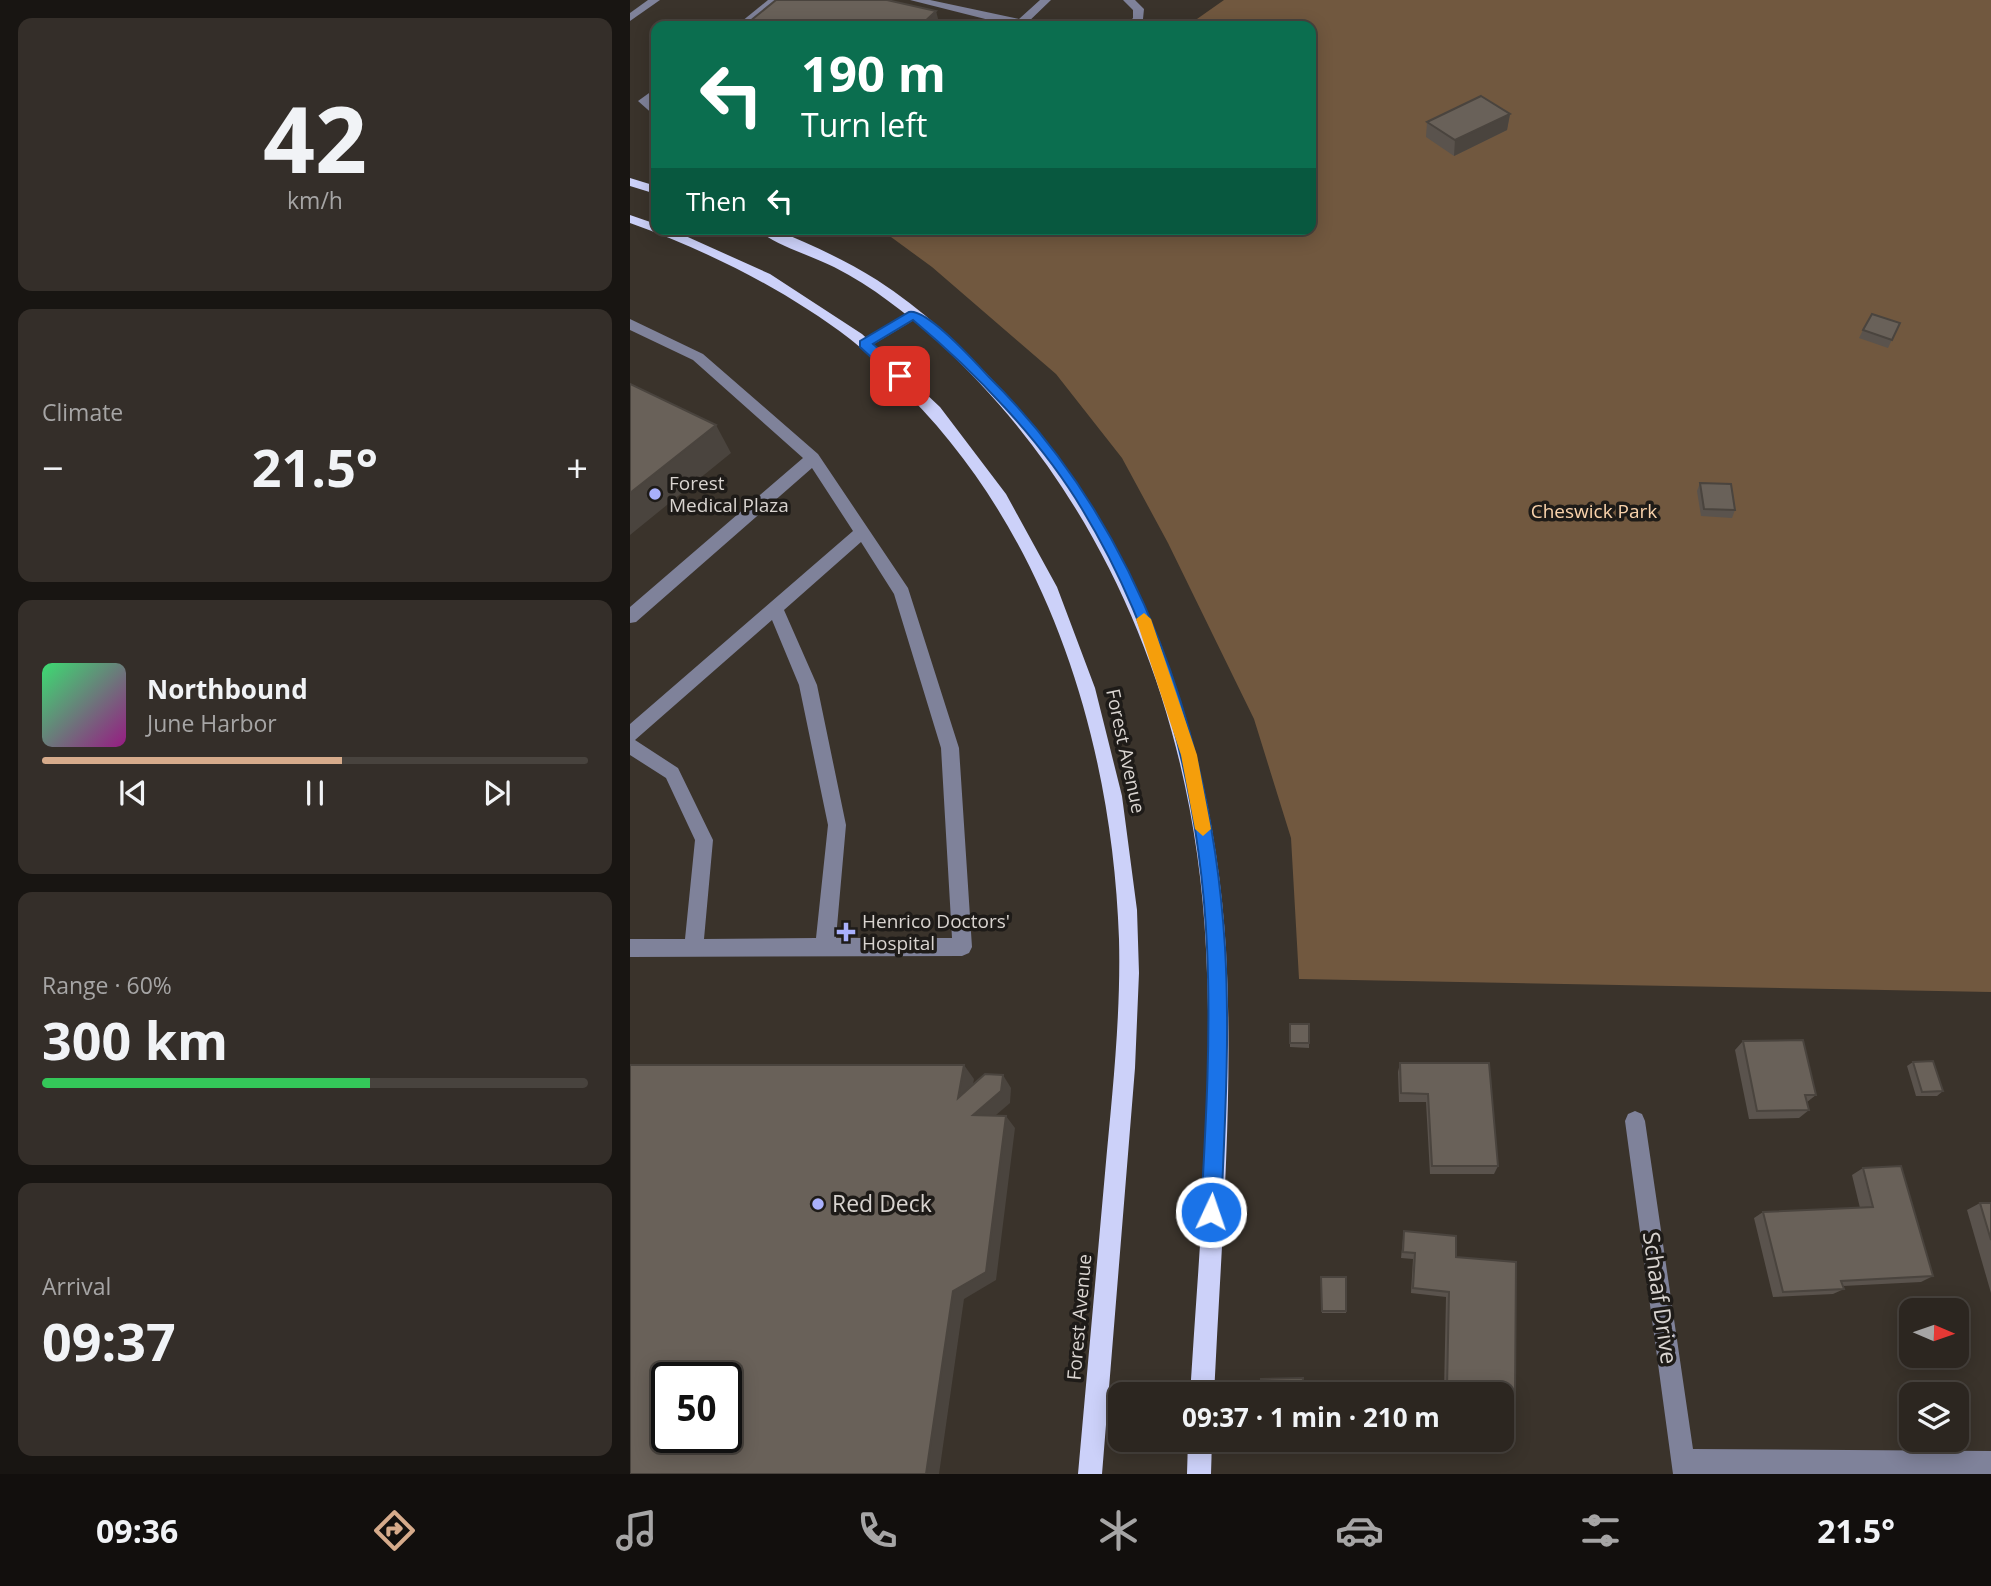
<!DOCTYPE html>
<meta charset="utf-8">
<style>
body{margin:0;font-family:"Open Sans",sans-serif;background:#342e29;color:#f1f3f6;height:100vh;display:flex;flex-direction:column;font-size:26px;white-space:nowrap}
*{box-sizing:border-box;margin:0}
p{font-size:23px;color:#a6a5a5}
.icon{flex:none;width:38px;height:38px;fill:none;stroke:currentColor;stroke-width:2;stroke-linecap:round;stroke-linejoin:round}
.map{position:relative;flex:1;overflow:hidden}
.side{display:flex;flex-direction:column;gap:18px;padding:18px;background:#181512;width:630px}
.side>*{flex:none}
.top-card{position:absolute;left:21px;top:21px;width:665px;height:214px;border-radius:14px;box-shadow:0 4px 18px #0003,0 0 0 2px #48433e;background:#0b6e4f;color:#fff;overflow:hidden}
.needle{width:46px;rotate:92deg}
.tools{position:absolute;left:1269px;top:1298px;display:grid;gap:14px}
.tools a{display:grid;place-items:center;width:70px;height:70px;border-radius:14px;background:#2c2620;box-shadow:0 4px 18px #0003,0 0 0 2px #48433e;font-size:35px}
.speed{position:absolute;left:21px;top:1362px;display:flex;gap:14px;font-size:35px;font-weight:700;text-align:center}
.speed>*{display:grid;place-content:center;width:91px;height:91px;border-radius:50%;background:#2c2620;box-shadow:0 4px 18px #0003,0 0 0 2px #48433e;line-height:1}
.speed .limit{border:4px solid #111;border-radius:10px;background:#fff;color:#111}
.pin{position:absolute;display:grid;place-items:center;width:60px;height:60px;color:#fff;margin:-30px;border-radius:14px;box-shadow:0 4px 10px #0006}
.me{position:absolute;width:77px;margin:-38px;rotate:3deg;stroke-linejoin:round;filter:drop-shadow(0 0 5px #0008)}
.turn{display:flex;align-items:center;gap:24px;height:147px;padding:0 35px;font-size:32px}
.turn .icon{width:91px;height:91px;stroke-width:2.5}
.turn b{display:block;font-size:49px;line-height:60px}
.then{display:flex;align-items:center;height:66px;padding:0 35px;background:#0003;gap:14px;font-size:26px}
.big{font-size:52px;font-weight:700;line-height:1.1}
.side .widget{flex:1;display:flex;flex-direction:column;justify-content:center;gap:10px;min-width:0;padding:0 24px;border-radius:14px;background:#342e29}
.side .dial{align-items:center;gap:0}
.dial b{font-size:91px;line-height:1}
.song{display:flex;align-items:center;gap:21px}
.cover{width:84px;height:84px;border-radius:10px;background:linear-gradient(135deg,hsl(140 70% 55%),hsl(310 70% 35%))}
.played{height:7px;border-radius:4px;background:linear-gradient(90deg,#d6ab8b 55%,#48433e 55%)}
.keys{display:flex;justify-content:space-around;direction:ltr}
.heat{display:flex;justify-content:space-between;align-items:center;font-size:38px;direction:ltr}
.charge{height:10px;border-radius:5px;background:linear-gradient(90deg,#34c759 60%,#48433e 0)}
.trip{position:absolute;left:478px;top:1382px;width:406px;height:70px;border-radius:14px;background:#2c2620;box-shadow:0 4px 18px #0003,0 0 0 2px #48433e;font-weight:700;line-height:70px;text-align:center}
.tabs{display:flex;height:112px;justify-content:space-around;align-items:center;background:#120f0d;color:#a6a5a5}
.tabs .icon{width:49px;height:49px}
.tabs .current{color:#d6ab8b}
.tabs b{font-size:32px;color:#f1f3f6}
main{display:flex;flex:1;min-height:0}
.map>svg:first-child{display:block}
.green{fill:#71583f}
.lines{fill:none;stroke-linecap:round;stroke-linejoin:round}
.minor{fill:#7f829a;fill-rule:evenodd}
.major{fill:#ccd1f9;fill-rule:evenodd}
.wall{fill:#5a534d}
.shaded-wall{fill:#4a443e}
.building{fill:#696159;stroke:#4a443e;stroke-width:2;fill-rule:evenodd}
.route{fill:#1a73e8;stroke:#114b97;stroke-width:2}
.slow{fill:#f59e0b}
.poi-dot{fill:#a9b0fc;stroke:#1e1b18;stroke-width:2.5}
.labels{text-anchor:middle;stroke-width:7;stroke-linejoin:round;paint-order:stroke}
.poi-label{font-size:19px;fill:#d9d4d0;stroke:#1e1b18;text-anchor:start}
.park-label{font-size:19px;fill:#f9d2ab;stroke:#1e1b18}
.street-label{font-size:19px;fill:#d9d4d0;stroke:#1e1b18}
.near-poi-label{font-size:23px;fill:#d9d4d0;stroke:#1e1b18;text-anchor:start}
.near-street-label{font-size:23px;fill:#d9d4d0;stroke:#1e1b18}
</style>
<main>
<section class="side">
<div class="widget dial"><b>42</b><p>km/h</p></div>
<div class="widget"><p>Climate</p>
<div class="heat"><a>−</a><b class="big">21.5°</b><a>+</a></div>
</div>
<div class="widget">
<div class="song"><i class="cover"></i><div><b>Northbound</b><p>June Harbor</p></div></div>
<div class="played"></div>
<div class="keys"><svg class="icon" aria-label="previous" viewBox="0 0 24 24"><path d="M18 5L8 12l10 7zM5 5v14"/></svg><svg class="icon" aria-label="pause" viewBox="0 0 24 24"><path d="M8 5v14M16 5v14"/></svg><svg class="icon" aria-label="next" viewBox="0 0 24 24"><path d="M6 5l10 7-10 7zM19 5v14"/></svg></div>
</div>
<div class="widget"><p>Range · 60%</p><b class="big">300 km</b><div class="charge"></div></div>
<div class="widget"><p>Arrival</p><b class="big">09:37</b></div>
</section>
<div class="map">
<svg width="1361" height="1474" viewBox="0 0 1361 1474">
<rect width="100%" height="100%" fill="#3a332b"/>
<polygon class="green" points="594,0 1361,0 1361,992 669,979 661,838 624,719 538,543 492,458 426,374 302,267 261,237 273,229 681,229 681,26 557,26"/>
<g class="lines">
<g class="minor">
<polygon points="18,0 30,0 0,21 0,13"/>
<polygon points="138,0 150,0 118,26 106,26"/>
<polygon points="280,0 300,0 389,19 410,0 421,0 394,26 383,26"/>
<polygon points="493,0 505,0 514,9 513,19 508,26 496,26 503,18 503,10"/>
<polygon points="26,88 26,97 21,101 26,107 26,117 8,101"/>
<polygon points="156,229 170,229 158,242 148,242 147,239"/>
<polygon points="284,310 291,314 289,317 239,347 229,347 229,341"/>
<path d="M0 319 73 354 188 454 278 588 329 748 342 947 339 953 332 956 0 957V939H55L65 840 36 778 0 755V724L223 531 182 468 6 622 0 623V607L173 458 63 360 0 330ZM231 542 264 594 311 748 322 938H206L216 825 187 685 154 610ZM142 620 169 685 198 825 186 938 74 939 83 840 48 768 5 740Z"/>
<polygon points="1005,1111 1012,1114 1015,1121 1063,1449 1361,1451 1361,1474 1043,1474 995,1121 998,1114"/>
</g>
<g class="major">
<polygon points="0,178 26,186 26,194 0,186"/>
<path d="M0 215 26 224V229H40L140 274 232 334 310 407 376 494 427 587 465 688 492 796 507 910 509 973 505 1068 472 1474H448C457 1374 466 1274 475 1173 482 1096 491 1017 489 939 482 735 414 522 263 380 249 366 236 351 220 339 154 289 78 251 0 223Z"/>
<path d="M126 229H144C179 244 214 259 247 280 292 309 332 346 368 386 511 539 584 742 596 950 604 1098 591 1247 584 1395H560C569 1247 584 1098 576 949 565 720 480 499 308 342 276 313 243 287 204 267 180 255 147 246 126 229Z"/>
<polygon points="558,1440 582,1440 581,1474 557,1474"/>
</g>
</g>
<g class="wall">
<polygon points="880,114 877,130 824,156 796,137 797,122"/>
<polygon points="1270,323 1258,348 1229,338 1233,330"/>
<polygon points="1070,483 1105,510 1102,518 1071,516 1067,491"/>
<polygon points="660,1024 679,1024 679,1048 660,1047"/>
<polygon points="1113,1041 1186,1095 1177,1102 1179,1110 1169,1118 1119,1119 1105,1050"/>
<polygon points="1283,1062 1313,1091 1307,1096 1286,1096 1277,1066"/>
<polygon points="770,1063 868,1166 864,1174 800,1174 796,1102 769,1102 768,1072"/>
<polygon points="1233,1168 1303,1276 1291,1282 1213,1286 1214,1289 1203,1294 1143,1297 1124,1218 1133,1212 1230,1208 1222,1175"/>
<polygon points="1350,1203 1361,1203 1361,1293 1337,1210"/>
<polygon points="774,1231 826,1257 885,1396 880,1399 872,1398 872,1395 842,1395 814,1391 816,1297 781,1293 783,1259 771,1258 773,1238"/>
<polygon points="691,1277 716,1311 716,1313 692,1313"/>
</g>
<g class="shaded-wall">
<polygon points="306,11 310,26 290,26"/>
<polygon points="880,114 877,130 824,156 825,140"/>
<polygon points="86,425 101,453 0,535 0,493"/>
<polygon points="334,1065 344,1079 338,1110 328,1098"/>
<polygon points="373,1075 381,1088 380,1103 352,1127 343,1115"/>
<polygon points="376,1116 385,1128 366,1280 334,1299 309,1474 296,1474 323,1291"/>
</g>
<g class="building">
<polygon points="146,0 257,0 306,11 290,26 114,26"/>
<polygon points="851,96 880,114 825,140 797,122"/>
<polygon points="1242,314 1270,323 1262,340 1233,330"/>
<polygon points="0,384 86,425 0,493"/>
<polygon points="1070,483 1101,484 1105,510 1074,509"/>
<rect x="660" y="1024" width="19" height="19"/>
<polygon points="1173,1040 1186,1095 1175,1095 1179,1110 1127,1111 1113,1041"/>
<polygon points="1303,1061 1313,1091 1292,1092 1283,1062"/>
<polygon points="770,1063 859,1063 868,1166 802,1166 798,1094 771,1093"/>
<path d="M0 1065H334L328 1098 355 1074 373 1075 371 1091 343 1115 376 1116 356 1272 323 1291 296 1474H0ZM37 1377H96V1437H37Z"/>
<polygon points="1271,1166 1303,1276 1211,1281 1214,1289 1153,1292 1133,1212 1243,1207 1233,1168"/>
<polygon points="1350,1203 1361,1203 1361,1240"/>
<polygon points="774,1231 826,1236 826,1257 886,1262 885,1396 817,1388 819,1292 783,1288 785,1253 773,1252"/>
<polygon points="691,1277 716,1277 716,1311 692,1311"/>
<polygon points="673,1378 672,1395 631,1395 631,1379"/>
</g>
<path class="route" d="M279 312C297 308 346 363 359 377 510 526 582 738 595 947 600 1035 595 1123 591 1212L588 1219 581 1222 574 1219 571 1212C576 1123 581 1036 577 947 570 796 531 639 452 509 411 440 344 371 283 320L243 344 275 373V380H266L230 347V341Z"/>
<polygon class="slow" points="514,613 521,619 567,755 581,829 573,836 565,829 551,755 506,619"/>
<g class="poi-dot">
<circle cx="25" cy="494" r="7"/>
<path d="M212.5 921.5h7v7h7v7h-7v7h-7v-7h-7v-7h7z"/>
<circle cx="188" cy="1204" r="7"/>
</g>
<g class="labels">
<g class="poi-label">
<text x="39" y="490">Forest<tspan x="39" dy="22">Medical Plaza</tspan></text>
<text x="232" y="928">Henrico Doctors'<tspan x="232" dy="22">Hospital</tspan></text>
</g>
<g class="park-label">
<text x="964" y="518">Cheswick Park</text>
</g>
<g class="street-label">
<text transform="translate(496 751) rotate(78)" y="7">Forest Avenue</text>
<text transform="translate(449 1317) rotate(-85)" y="7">Forest Avenue</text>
</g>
<g class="near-poi-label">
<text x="202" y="1212">Red Deck</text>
</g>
<g class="near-street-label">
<text transform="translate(1030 1298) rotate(82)" y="8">Schaaf Drive</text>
</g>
</g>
</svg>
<div class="tools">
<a><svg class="needle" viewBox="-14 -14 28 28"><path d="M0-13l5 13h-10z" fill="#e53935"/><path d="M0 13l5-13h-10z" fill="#a6a5a5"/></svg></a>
<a><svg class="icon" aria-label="layers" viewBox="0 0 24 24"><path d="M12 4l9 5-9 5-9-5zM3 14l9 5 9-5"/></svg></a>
</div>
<div class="speed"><div class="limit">50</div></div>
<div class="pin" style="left:270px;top:376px;background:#d93025"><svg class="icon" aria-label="arrive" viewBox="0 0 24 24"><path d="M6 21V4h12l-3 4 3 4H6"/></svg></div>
<svg class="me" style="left:581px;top:1212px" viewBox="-20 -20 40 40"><circle r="17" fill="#1a73e8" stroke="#fff" stroke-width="3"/><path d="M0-11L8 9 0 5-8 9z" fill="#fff"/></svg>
<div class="trip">09:37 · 1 min · 210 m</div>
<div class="top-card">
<div class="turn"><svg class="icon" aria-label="left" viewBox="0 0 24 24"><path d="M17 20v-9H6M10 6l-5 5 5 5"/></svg><div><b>190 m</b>Turn left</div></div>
<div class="then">Then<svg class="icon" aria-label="left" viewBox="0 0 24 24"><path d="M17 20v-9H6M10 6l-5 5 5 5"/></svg></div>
</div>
</div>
</main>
<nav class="tabs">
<b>09:36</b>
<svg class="icon current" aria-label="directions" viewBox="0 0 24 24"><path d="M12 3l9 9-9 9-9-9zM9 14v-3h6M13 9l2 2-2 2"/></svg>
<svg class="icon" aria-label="music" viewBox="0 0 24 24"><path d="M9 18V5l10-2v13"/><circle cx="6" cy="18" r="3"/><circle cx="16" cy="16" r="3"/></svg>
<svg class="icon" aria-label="phone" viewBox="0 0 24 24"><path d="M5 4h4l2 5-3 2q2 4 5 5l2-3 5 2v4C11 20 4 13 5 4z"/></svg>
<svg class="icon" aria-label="climate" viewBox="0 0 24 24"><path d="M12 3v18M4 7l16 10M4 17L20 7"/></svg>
<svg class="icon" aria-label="car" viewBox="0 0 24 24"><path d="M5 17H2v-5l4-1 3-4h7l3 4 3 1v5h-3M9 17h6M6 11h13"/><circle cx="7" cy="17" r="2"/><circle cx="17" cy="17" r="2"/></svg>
<svg class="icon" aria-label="filters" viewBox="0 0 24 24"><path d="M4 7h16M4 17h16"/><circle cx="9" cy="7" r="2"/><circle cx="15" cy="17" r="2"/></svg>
<b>21.5°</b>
</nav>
